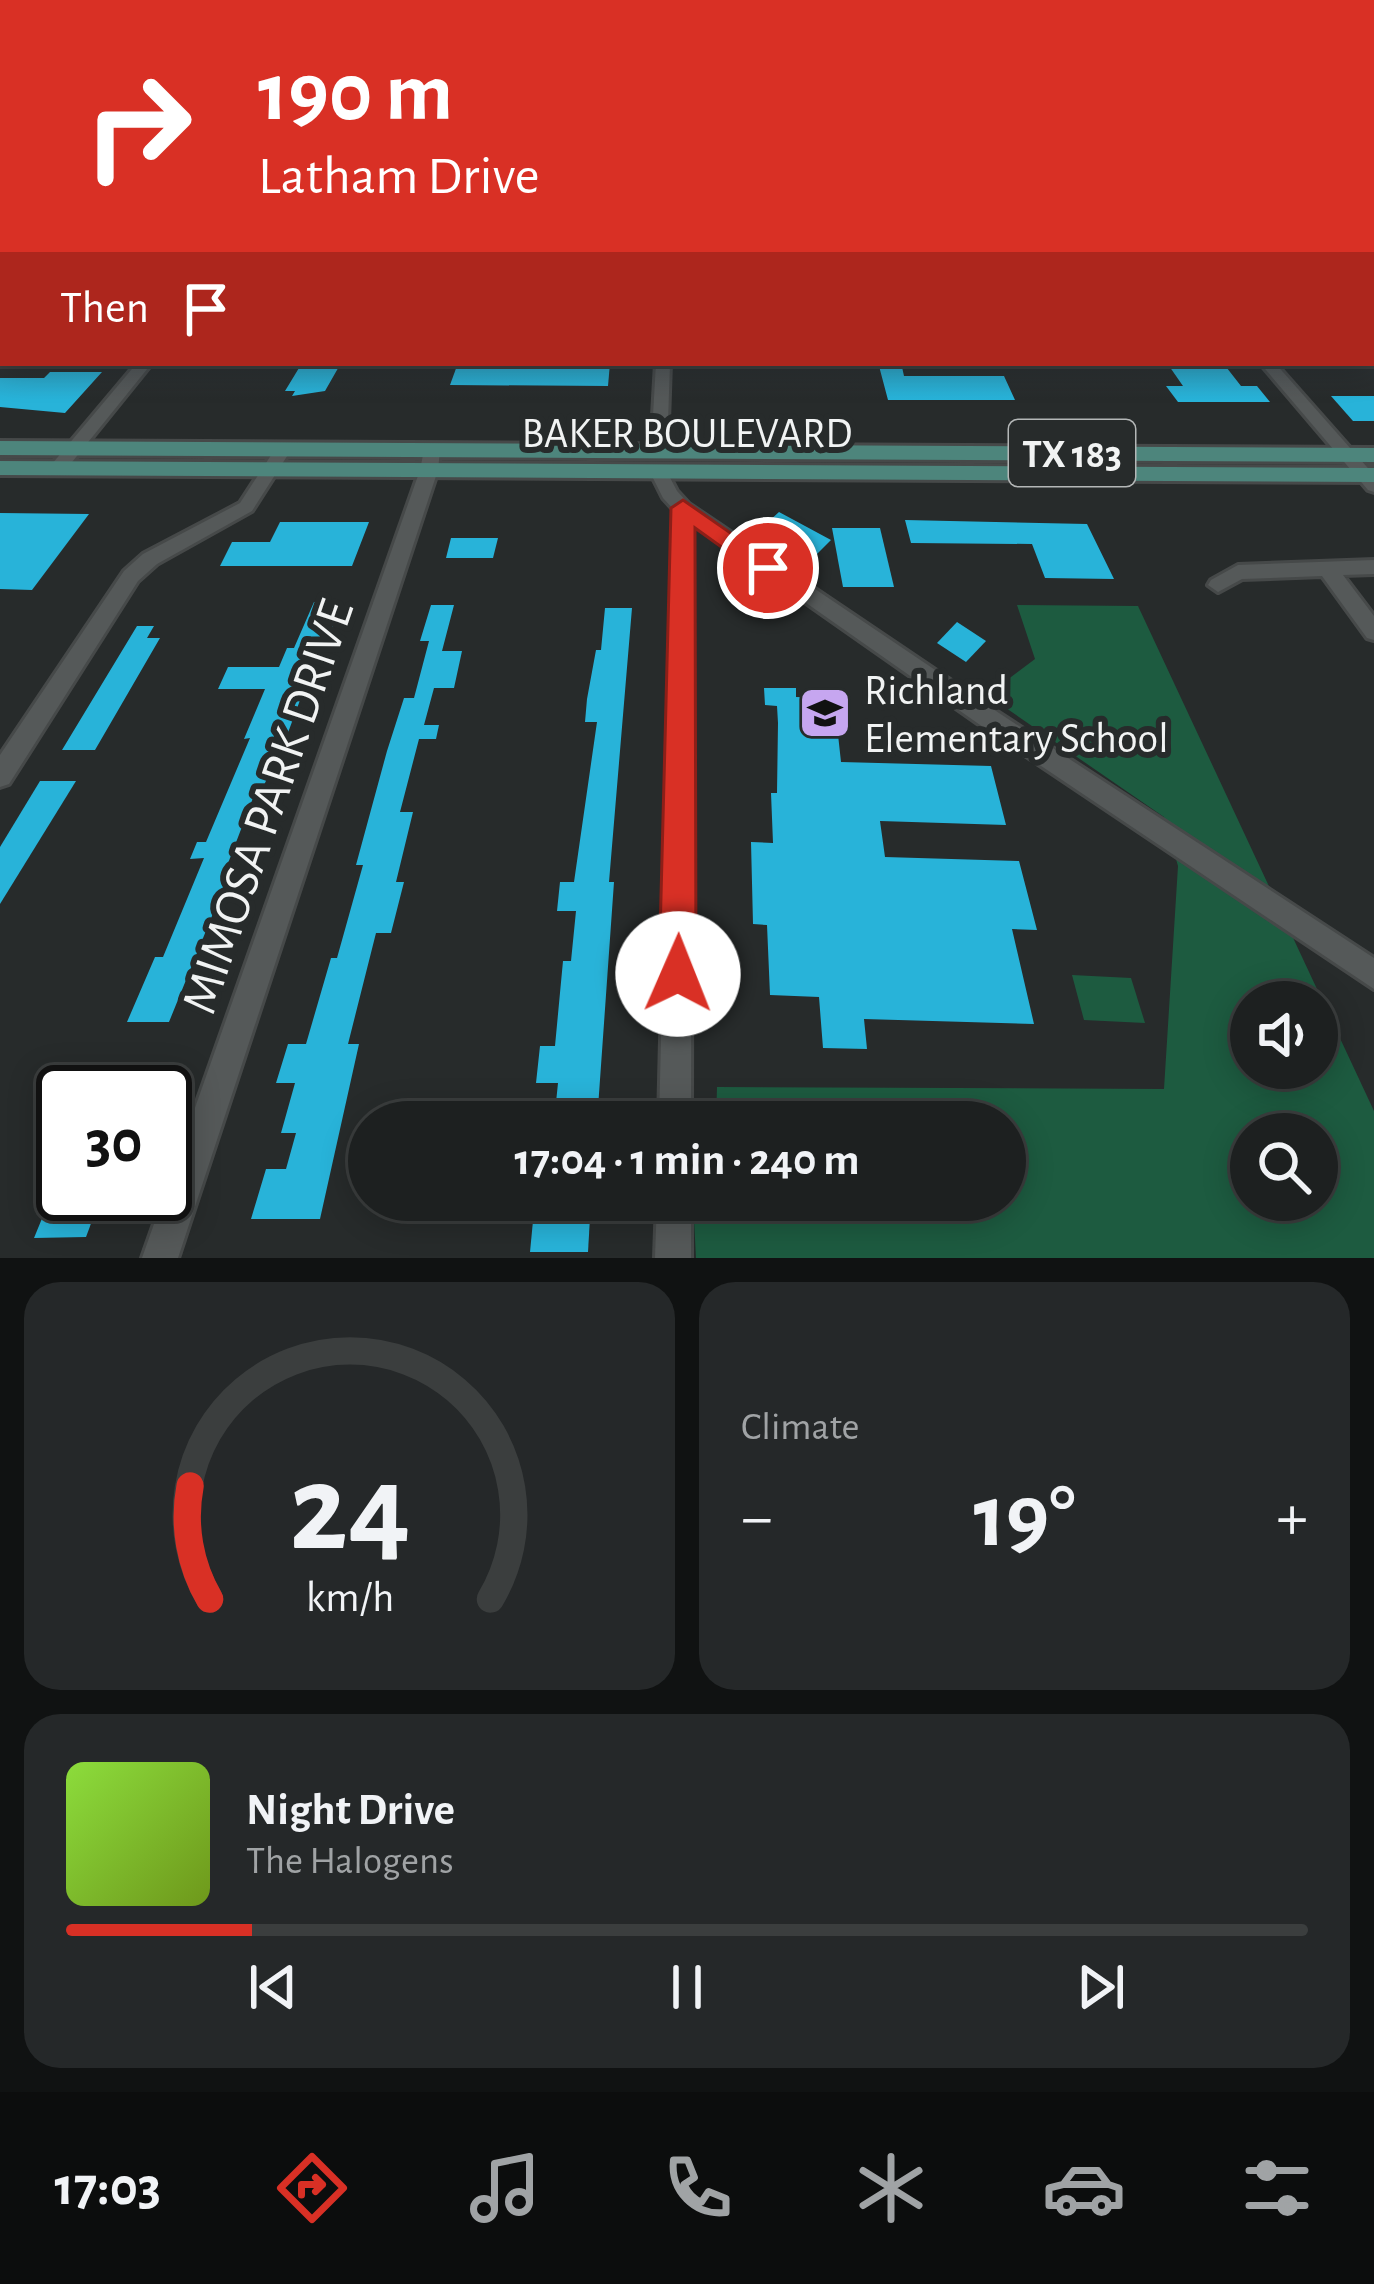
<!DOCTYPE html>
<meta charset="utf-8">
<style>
body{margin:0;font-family:"Alegreya Sans",sans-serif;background:#252829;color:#f1f3f6;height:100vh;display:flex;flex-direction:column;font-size:45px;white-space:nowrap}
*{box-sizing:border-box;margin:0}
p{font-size:39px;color:#a0a3a5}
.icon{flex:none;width:66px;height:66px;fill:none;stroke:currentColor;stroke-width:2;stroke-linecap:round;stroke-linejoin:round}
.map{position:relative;height:1258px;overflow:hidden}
.sheet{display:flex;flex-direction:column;gap:24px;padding:24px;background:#101212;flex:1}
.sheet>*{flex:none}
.banner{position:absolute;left:0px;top:0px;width:1374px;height:366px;box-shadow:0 6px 30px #0003,0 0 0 3px #3b3e3e;background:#d93025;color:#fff;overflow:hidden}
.fabs{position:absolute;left:1230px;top:981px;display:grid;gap:24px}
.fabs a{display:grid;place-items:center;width:108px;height:108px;border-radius:50%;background:#1d2020;box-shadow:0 6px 30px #0003,0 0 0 3px #3b3e3e;font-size:60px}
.speed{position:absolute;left:36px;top:1065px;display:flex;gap:24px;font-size:60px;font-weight:700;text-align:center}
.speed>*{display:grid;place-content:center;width:156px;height:156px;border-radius:50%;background:#1d2020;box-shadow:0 6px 30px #0003,0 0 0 3px #3b3e3e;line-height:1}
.speed .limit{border:6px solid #111;border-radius:18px;background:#fff;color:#111}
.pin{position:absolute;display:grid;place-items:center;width:102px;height:102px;color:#fff;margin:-51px;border:6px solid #fff;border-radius:50%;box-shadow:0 3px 12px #0007}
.me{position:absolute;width:132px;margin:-66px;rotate:1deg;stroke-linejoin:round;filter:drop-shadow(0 0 9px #0008)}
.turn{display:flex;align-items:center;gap:42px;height:252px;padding:0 60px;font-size:54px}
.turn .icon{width:156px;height:156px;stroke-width:2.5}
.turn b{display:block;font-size:84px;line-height:102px}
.then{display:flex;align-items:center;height:114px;padding:0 60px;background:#0003;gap:24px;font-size:45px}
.big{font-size:90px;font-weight:700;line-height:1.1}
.sheet .widget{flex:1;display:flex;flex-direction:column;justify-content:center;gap:18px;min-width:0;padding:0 42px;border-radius:36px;background:#252829}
.sheet .dial{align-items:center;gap:0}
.dial svg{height:312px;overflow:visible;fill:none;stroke:#3b3e3e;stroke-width:7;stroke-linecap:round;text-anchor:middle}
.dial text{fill:#f1f3f6;stroke:none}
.song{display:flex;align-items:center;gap:36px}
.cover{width:144px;height:144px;border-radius:18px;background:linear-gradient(135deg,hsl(90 70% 55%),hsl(80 70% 35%))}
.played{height:12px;border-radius:6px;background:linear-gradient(90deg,#d93025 15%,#3b3e3e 15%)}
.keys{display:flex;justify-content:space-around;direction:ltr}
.heat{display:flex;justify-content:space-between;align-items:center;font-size:66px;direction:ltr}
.sheet .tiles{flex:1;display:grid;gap:24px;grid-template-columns:1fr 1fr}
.widget:last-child{grid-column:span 2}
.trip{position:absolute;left:348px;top:1101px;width:678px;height:120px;border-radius:60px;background:#1d2020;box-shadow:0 6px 30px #0003,0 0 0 3px #3b3e3e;font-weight:700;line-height:120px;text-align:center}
.tab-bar{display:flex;height:192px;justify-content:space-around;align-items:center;background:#0c0d0d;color:#a0a3a5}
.tab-bar .icon{width:84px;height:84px}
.tab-bar .selected{color:#d93025}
.tab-bar b{font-size:54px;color:#f1f3f6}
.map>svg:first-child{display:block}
.green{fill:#1d5b40;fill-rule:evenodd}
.building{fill:#28b3d9}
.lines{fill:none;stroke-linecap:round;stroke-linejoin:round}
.minor-casing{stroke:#464949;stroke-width:6}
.major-casing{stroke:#464949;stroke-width:6}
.minor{fill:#555959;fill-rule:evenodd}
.major{fill:#4d857c;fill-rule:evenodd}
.route{fill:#d93025;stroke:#8d1f18;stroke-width:3}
.labels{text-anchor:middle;stroke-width:12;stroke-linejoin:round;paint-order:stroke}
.shield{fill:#272b2b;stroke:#b4b7b7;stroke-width:3}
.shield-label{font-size:39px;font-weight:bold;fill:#f1f3f3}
.street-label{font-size:42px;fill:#f1f3f3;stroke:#272b2b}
.poi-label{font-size:42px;fill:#f1f3f3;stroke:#272b2b;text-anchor:start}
.near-street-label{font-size:51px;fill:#f1f3f3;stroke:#272b2b}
</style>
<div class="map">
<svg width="1374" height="1258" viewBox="0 0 1374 1258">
<rect width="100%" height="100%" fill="#272b2b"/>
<g class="green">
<path d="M1017 605 1138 606 1374 1111V1258H696L693 1200H1005V1122H716L717 1087 1164 1089 1178 866 1164 817 987 695 1035 659ZM1251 1002H1317V1068H1251ZM1251 1134H1317V1200H1251Z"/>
<polygon points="1072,975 1131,978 1145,1023 1084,1020"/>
</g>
<g class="building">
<polygon points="302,363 341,363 325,391 292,396 295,391 285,391"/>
<polygon points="458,363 610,363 608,386 450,385"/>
<polygon points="1167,363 1223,363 1241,386 1257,386 1270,402 1178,402 1166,386 1183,386"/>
<polygon points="879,366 902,367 904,376 1004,376 1015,400 888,400"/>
<polygon points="50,372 102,372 65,413 0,407 0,378 44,378"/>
<polygon points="1331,396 1374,396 1374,421 1353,421"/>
<polygon points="779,512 831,540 814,557 787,542 780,548 755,534"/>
<polygon points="0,513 89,514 32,590 0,589"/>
<polygon points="905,520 1087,524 1114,579 1045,578 1032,544 911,543"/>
<polygon points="280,522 369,522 352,566 220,566 232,542 270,542"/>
<polygon points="832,528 880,528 894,587 843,587"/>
<polygon points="451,538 498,538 493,558 446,558"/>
<polygon points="314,602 342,602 327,641 322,641 286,738 258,798 253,798 222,879 227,879 169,1022 127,1022 155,957 163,957 204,858 190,859 197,842 206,842 250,738 244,739 265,689 218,689 228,667 279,667 287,648 294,648"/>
<polygon points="431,605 454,605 442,651 462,651 454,688 434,688 424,725 439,725 436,739 419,739 400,812 413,812 396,882 404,882 391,933 376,933 348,1044 359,1044 320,1219 251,1219 266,1169 286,1169 296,1133 281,1133 295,1083 276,1083 288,1044 306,1044 331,958 337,958 363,865 356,865 387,751 404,698 414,698 429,641 420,641"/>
<polygon points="605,608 632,608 609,882 614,882 597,1122 554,1122 558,1083 536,1083 540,1046 555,1046 563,961 571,961 576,911 557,911 560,882 574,882 597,722 585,722 587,699 596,650 601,650"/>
<polygon points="957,622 986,641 966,662 937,643"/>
<polygon points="137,626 154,626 147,638 160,638 95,750 62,750"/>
<polygon points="764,688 796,688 796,697 834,698 841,762 991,766 1006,825 880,821 885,857 1019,861 1037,930 1012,929 1034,1024 864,1019 867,1049 823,1048 819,997 770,995 767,925 753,924 751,842 773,843 771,793 777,793 778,723 777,706 765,705"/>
<polygon points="40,781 76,781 0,904 0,847"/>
<polygon points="52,1194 102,1194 86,1237 34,1238"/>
<polygon points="535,1200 591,1200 588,1252 530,1252"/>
</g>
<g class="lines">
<g class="minor-casing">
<g id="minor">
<rect x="1371" y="229" width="3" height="8"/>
<rect x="0" y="243" width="3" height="8"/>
<rect x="0" y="332" width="3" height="10"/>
<polygon points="137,363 152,363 64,472 52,472 52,464"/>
<polygon points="656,363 670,363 667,451 659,456 651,451"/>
<polygon points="1260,363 1275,363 1374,475 1374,492 1368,490"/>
<polygon points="283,445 291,450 252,511 157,564 138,581 9,784 0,787 0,755 124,571 143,554 240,503 277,446"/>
<polygon points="432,445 440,450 438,470 178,1258 142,1258 420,470 424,450"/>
<polygon points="659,466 665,468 677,491 689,504 999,713 1374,958 1374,989 983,727 692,523 691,1122 659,1122 674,510 663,498 650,472"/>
<polygon points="1374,560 1374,574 1343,575 1374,616 1374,640 1367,638 1322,576 1242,579 1218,592 1208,585 1211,580 1238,565"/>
<polygon points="657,1200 691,1200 691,1258 655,1258"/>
</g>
</g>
<g class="major-casing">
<g id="major">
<polygon points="0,441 1374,448 1374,462 0,455"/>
<polygon points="0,461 1374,468 1374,482 0,475"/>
</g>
</g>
<use href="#minor" class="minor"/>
<use href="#major" class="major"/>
</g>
<linearGradient id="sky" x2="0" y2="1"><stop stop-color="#151818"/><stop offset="0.56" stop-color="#414a55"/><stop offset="1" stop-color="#414a55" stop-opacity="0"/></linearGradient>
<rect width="1374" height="399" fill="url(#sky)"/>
<polygon class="route" points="683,500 781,568 768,577 759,574 695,528 696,974 691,988 678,993 664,988 659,974 671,508"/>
<defs>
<g id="school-square" transform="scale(2.7)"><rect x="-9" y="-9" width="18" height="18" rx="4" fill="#c6a6f0" stroke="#272b2b"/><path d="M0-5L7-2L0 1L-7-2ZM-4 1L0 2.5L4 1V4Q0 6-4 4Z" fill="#111"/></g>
</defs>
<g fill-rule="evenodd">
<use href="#school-square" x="825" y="713"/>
</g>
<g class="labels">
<rect class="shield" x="1009" y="420" width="126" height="66" rx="9"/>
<g class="shield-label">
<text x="1072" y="467">TX 183</text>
</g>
<g class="street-label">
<text x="687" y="447">BAKER BOULEVARD</text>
</g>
<g class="poi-label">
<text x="864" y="704">Richland<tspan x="864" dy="48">Elementary School</tspan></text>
</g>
<g class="near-street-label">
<text transform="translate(266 806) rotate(-71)" y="18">MIMOSA PARK DRIVE</text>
</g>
</g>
</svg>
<div class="fabs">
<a><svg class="icon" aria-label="sound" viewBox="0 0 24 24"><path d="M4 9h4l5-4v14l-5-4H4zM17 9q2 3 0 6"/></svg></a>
<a><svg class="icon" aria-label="search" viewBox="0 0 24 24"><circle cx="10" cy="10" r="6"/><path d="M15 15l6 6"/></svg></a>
</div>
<div class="speed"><div class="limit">30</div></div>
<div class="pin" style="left:768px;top:568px;background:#d93025"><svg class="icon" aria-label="arrive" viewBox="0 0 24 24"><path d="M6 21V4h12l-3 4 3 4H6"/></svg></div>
<svg class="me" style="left:678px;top:974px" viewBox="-20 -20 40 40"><circle r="19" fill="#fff"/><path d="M0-13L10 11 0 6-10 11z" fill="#d93025"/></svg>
<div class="trip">17:04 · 1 min · 240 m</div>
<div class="banner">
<div class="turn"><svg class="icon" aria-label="right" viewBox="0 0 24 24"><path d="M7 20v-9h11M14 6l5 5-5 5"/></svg><div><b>190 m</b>Latham Drive</div></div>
<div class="then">Then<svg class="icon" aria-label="arrive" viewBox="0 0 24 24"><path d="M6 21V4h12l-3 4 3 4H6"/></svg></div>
</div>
</div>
<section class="sheet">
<div class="tiles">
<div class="widget dial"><svg viewBox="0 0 100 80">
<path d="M14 69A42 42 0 1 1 86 69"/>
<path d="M14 69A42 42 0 0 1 9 40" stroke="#d93025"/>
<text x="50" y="56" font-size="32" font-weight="700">24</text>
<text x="50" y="72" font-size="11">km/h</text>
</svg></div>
<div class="widget"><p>Climate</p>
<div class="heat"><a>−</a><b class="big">19°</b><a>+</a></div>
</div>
<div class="widget">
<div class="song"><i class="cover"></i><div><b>Night Drive</b><p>The Halogens</p></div></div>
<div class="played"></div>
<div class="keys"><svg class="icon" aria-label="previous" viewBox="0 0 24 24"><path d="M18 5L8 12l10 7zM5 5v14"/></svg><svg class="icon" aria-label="pause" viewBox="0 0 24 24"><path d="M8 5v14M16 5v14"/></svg><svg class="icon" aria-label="next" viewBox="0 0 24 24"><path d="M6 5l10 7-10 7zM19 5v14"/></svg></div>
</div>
</div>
</section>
<nav class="tab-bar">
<b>17:03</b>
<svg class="icon selected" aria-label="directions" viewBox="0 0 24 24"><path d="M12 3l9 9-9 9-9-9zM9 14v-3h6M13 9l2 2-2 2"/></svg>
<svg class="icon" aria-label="music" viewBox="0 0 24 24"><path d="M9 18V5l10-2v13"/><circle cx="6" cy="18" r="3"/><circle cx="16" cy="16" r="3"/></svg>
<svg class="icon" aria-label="phone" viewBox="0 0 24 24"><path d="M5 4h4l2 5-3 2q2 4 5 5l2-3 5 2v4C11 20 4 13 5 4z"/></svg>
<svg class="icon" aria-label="climate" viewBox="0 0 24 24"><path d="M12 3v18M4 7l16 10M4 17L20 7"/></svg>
<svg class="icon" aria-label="car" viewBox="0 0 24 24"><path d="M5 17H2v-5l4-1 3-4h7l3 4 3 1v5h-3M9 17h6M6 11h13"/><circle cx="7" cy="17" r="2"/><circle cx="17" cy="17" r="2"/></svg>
<svg class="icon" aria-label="filters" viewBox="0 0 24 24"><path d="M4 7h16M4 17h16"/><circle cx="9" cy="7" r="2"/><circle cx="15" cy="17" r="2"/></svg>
</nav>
